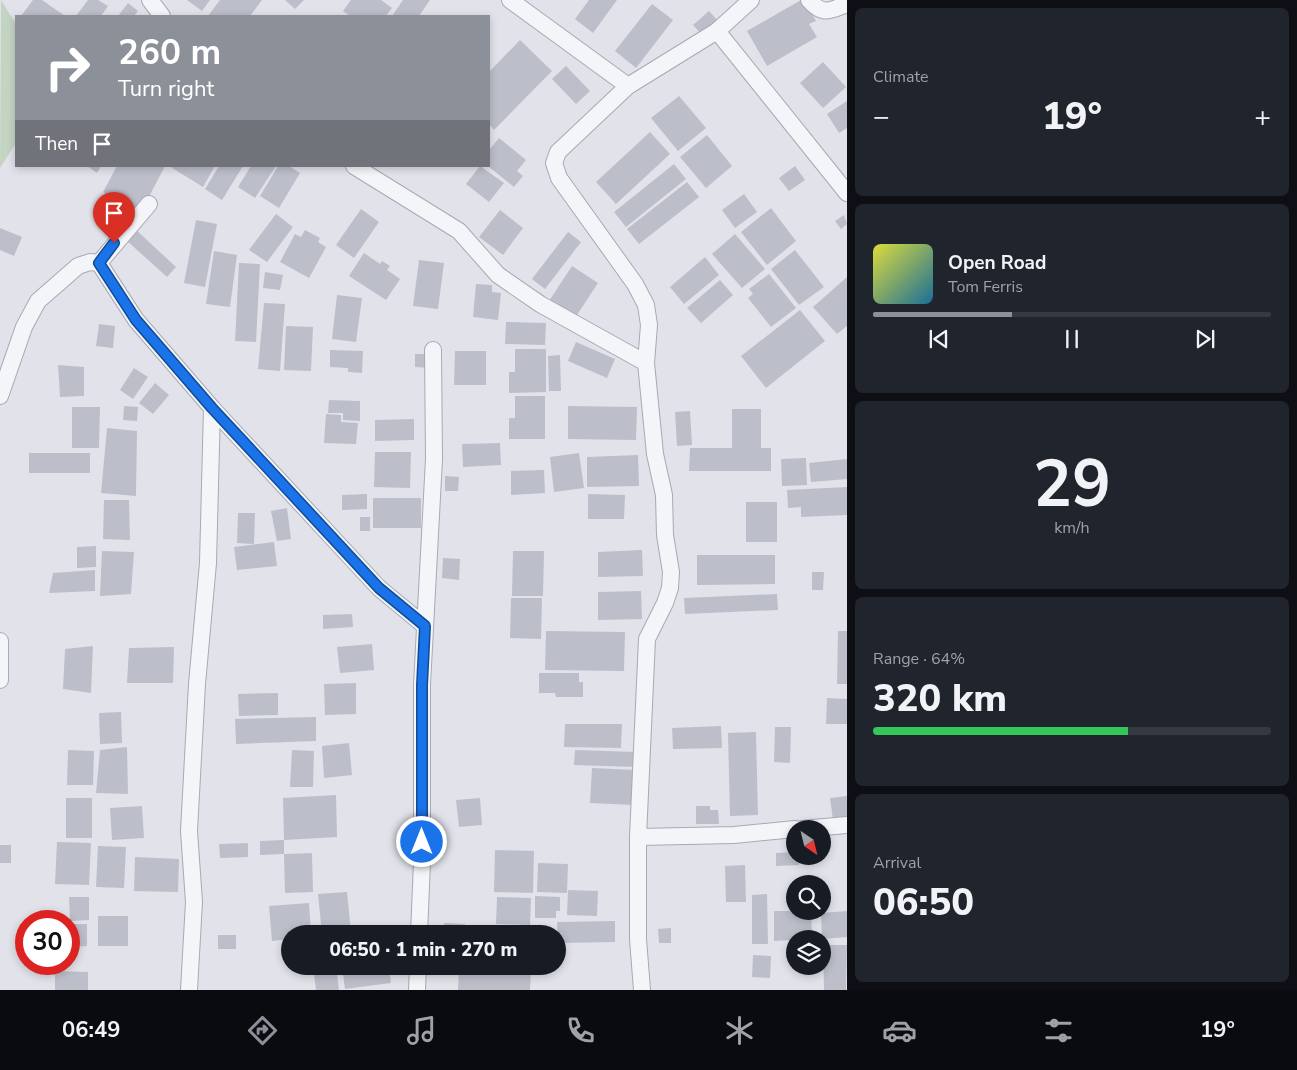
<!DOCTYPE html>
<meta charset="utf-8">
<style>
body{margin:0;font-family:"Nunito Sans",sans-serif;background:#20242c;color:#f1f3f6;height:100vh;display:flex;flex-direction:column;font-size:19px;white-space:nowrap}
*{box-sizing:border-box;margin:0}
p{font-size:16px;color:#9ea1a6}
.icon{flex:none;width:28px;height:28px;fill:none;stroke:currentColor;stroke-width:2;stroke-linecap:round;stroke-linejoin:round}
.map{position:relative;flex:1;overflow:hidden}
.panel{display:flex;flex-direction:column;gap:8px;padding:8px;background:#0d0f14;width:450px}
.panel>*{flex:none}
.top-card{position:absolute;left:15px;top:15px;width:475px;height:152px;border-radius:0px;box-shadow:0 2px 8px #0003;background:#8c9099;color:#fff;overflow:hidden}
.needle{width:32px;rotate:145deg}
.controls{position:absolute;left:786px;top:820px;display:grid;gap:10px}
.controls a{display:grid;place-items:center;width:45px;height:45px;border-radius:50%;background:#171b24;box-shadow:0 2px 8px #0003;font-size:25px}
.speed{position:absolute;left:15px;top:910px;display:flex;gap:10px;font-size:25px;font-weight:700;text-align:center}
.speed>*{display:grid;place-content:center;width:65px;height:65px;border-radius:50%;background:#171b24;box-shadow:0 2px 8px #0003;line-height:1}
.speed .limit{border:8px solid #d22;background:#fff;color:#111}
.pin{position:absolute;display:grid;place-items:center;width:42px;height:42px;color:#fff;margin:-51px -21px;border-radius:50% 50% 50% 0;rotate:-45deg;box-shadow:0 0 5px #0007}
.pin .icon{rotate:45deg}
.me{position:absolute;width:55px;margin:-28px;rotate:0deg;stroke-linejoin:round;filter:drop-shadow(0 0 4px #0008)}
.turn{display:flex;align-items:center;gap:18px;height:105px;padding:0 20px;font-size:22px}
.turn .icon{width:65px;height:65px;stroke-width:2.5}
.turn b{display:block;font-size:35px;line-height:42px}
.then{display:flex;align-items:center;height:48px;padding:0 20px;background:#0003;gap:10px;font-size:19px}
.big{font-size:38px;font-weight:800;line-height:1.1}
.panel .widget{flex:1;display:flex;flex-direction:column;justify-content:center;gap:8px;min-width:0;padding:0 18px;border-radius:8px;background:#20242c}
.panel .dial{align-items:center;gap:0}
.dial b{font-size:65px;line-height:1}
.song{display:flex;align-items:center;gap:15px}
.cover{width:60px;height:60px;border-radius:8px;background:linear-gradient(135deg,hsl(60 70% 55%),hsl(200 70% 35%))}
.played{height:5px;border-radius:2px;background:linear-gradient(90deg,#8c9099 35%,#363941 35%)}
.keys{display:flex;justify-content:space-around;direction:ltr}
.heat{display:flex;justify-content:space-between;align-items:center;font-size:28px;direction:ltr}
.charge{height:8px;border-radius:4px;background:linear-gradient(90deg,#34c759 64%,#363941 0)}
.trip{position:absolute;left:281px;top:925px;width:285px;height:50px;border-radius:25px;background:#171b24;box-shadow:0 2px 8px #0003;font-weight:800;line-height:50px;text-align:center}
.menu{display:flex;height:80px;justify-content:space-around;align-items:center;background:#090b0e;color:#9ea1a6}
.menu .icon{width:35px;height:35px}
.menu .selected{color:#8c9099}
.menu b{font-size:22px;color:#f1f3f6}
main{display:flex;flex:1;min-height:0}
.map>svg:first-child{display:block}
.green{fill:#c4d4c3}
.building{fill:#bcbeca}
.lines{fill:none;stroke-linecap:round;stroke-linejoin:round}
.minor-casing{stroke:#a7a9b4;stroke-width:18}
.minor{stroke:#f4f5f8;stroke-width:16}
.route-casing{stroke:#114b97;stroke-width:12}
.route{stroke:#1a73e8;stroke-width:9}
</style>
<main>
<div class="map">
<svg width="847" height="990" viewBox="0 0 847 990">
<rect width="100%" height="100%" fill="#e2e3ea"/>
<polygon class="green" points="1,0 16,24 16,143 0,168"/>
<g class="building">
<polygon points="33,0 42,0 65,16 21,16"/>
<polygon points="88,0 98,0 108,6 101,16 76,16"/>
<polygon points="187,0 210,0 202,11"/>
<polygon points="220,0 262,0 250,16 208,16"/>
<polygon points="285,0 304,0 295,9"/>
<polygon points="351,0 381,0 392,8 386,16 350,16 343,11"/>
<polygon points="403,0 430,0 419,16 392,16"/>
<polygon points="589,0 617,0 593,33 575,19"/>
<polygon points="801,0 804,0 816,21 809,24 817,37 767,66 747,31"/>
<polygon points="128,3 138,11 134,16 118,16"/>
<polygon points="652,4 673,20 636,68 615,51"/>
<polygon points="709,11 718,21 702,35 693,25"/>
<polygon points="520,40 552,71 494,130 489,124 489,72"/>
<polygon points="823,62 846,87 823,108 800,83"/>
<polygon points="566,66 590,91 576,104 552,79"/>
<polygon points="679,96 706,128 678,151 651,118"/>
<polygon points="847,101 847,128 839,133 827,114"/>
<polygon points="650,132 670,154 616,204 596,182"/>
<polygon points="707,135 732,166 706,188 680,157"/>
<polygon points="499,138 526,160 517,171 523,176 514,187 489,167 489,150"/>
<polygon points="674,164 686,179 626,227 614,212"/>
<polygon points="87,166 101,166 97,173"/>
<polygon points="117,166 165,166 141,212 103,192"/>
<polygon points="169,166 215,166 203,187"/>
<polygon points="219,166 243,166 222,200 205,189"/>
<polygon points="251,166 276,166 255,198 238,187"/>
<polygon points="278,166 289,166 300,173 279,208 260,196"/>
<polygon points="480,166 504,183 489,202 466,184"/>
<polygon points="795,166 805,180 789,191 779,178"/>
<polygon points="687,182 699,197 639,244 627,229"/>
<polygon points="744,194 757,212 735,228 722,210"/>
<polygon points="106,198 117,208 120,204 134,215 121,230 97,209"/>
<polygon points="771,208 796,241 767,265 741,232"/>
<polygon points="361,209 379,222 354,258 336,245"/>
<polygon points="500,210 523,228 503,255 479,237"/>
<polygon points="276,214 293,227 267,262 249,250"/>
<polygon points="844,215 847,224 841,229 835,221"/>
<polygon points="196,220 217,224 205,287 184,283"/>
<polygon points="0,228 22,237 14,256 0,250"/>
<polygon points="135,229 176,267 167,277 126,240"/>
<polygon points="305,230 320,238 318,242 326,247 309,278 280,262 295,234 301,237"/>
<polygon points="568,232 581,242 545,289 532,279"/>
<polygon points="735,234 765,269 742,288 712,254"/>
<polygon points="795,250 824,287 799,305 771,269"/>
<polygon points="214,251 237,255 230,307 206,304"/>
<polygon points="364,253 380,264 382,261 390,266 387,270 400,279 386,300 349,276"/>
<polygon points="705,257 719,275 684,304 670,287"/>
<polygon points="419,260 444,263 438,309 413,306"/>
<polygon points="239,263 260,264 256,342 235,341"/>
<polygon points="572,266 598,283 575,318 549,301"/>
<polygon points="265,272 283,275 280,290 263,288"/>
<polygon points="769,274 796,308 771,327 748,298 753,294 749,289"/>
<polygon points="847,277 847,326 837,334 813,307"/>
<polygon points="720,280 733,295 701,323 687,308"/>
<polygon points="476,284 492,285 492,292 501,293 498,320 473,317"/>
<polygon points="337,295 362,298 356,342 332,339"/>
<polygon points="264,303 285,304 280,371 258,369"/>
<polygon points="800,310 825,341 766,388 741,356"/>
<polygon points="506,322 546,323 545,345 505,344"/>
<polygon points="99,324 115,326 113,348 96,346"/>
<polygon points="286,326 313,327 311,371 284,370"/>
<polygon points="576,342 615,359 607,378 568,361"/>
<polygon points="515,349 546,349 546,392 509,393 509,372 515,372"/>
<polygon points="330,350 363,351 362,373 348,372 348,368 330,367"/>
<polygon points="455,351 486,351 486,385 454,385"/>
<polygon points="415,354 430,354 430,368 415,367"/>
<polygon points="560,355 561,391 549,391 548,356"/>
<polygon points="58,365 84,367 84,396 60,397"/>
<polygon points="134,368 148,377 133,399 120,390"/>
<polygon points="155,383 169,395 153,414 139,403"/>
<polygon points="515,396 545,396 545,439 509,439 509,418 515,418"/>
<polygon points="329,400 360,401 360,421 343,420 343,413 328,413"/>
<polygon points="124,406 138,407 137,421 123,420"/>
<polygon points="568,406 637,407 636,440 568,439"/>
<polygon points="72,407 100,407 99,448 72,448"/>
<polygon points="732,409 761,409 761,448 771,448 771,471 689,471 690,448 732,448"/>
<polygon points="690,411 692,445 677,446 675,412"/>
<polygon points="326,414 341,415 341,422 358,423 356,444 324,443"/>
<polygon points="414,419 414,440 375,441 375,420"/>
<polygon points="107,428 137,431 136,496 101,493"/>
<polygon points="500,443 501,465 463,467 462,444"/>
<polygon points="375,452 411,452 410,488 374,487"/>
<rect x="29" y="453" width="61" height="20"/>
<polygon points="579,453 584,488 554,492 550,457"/>
<polygon points="638,455 639,486 587,487 587,457"/>
<polygon points="806,458 807,485 782,486 781,459"/>
<polygon points="847,459 847,479 811,482 809,463"/>
<polygon points="544,470 545,493 511,495 511,471"/>
<polygon points="445,476 459,477 458,491 445,491"/>
<polygon points="847,487 847,515 801,517 801,507 788,508 787,490"/>
<polygon points="367,494 367,509 342,510 342,495"/>
<polygon points="588,494 625,495 624,519 588,519"/>
<rect x="373" y="498" width="48" height="30"/>
<polygon points="104,500 129,500 130,540 103,539"/>
<rect x="746" y="502" width="31" height="40"/>
<polygon points="287,508 291,539 277,541 271,511"/>
<polygon points="238,513 255,513 254,544 237,543"/>
<rect x="360" y="517" width="10" height="14"/>
<polygon points="274,542 277,566 237,570 234,547"/>
<polygon points="96,546 96,567 77,568 77,547"/>
<polygon points="642,550 643,576 598,577 598,552"/>
<polygon points="102,551 134,552 131,594 100,596"/>
<polygon points="513,551 544,551 543,596 512,596"/>
<polygon points="697,555 775,555 775,584 697,585"/>
<polygon points="443,558 460,559 459,580 442,578"/>
<polygon points="95,570 95,591 49,593 53,573"/>
<polygon points="812,572 824,572 823,590 812,590"/>
<polygon points="641,591 642,619 598,620 598,592"/>
<polygon points="777,594 778,610 685,614 684,598"/>
<polygon points="511,598 542,598 541,639 510,638"/>
<polygon points="352,614 353,627 323,629 323,615"/>
<polygon points="546,631 625,632 624,671 545,670"/>
<polygon points="838,631 847,631 847,684 837,684"/>
<polygon points="372,644 374,670 340,673 337,647"/>
<polygon points="93,646 91,693 63,689 65,649"/>
<polygon points="174,647 173,683 127,683 129,648"/>
<polygon points="539,673 579,673 579,682 583,682 583,697 556,697 555,693 539,693"/>
<polygon points="356,683 356,714 325,715 324,684"/>
<polygon points="278,693 278,715 239,716 238,694"/>
<polygon points="827,698 847,699 847,724 826,724"/>
<polygon points="121,712 122,743 100,744 99,713"/>
<polygon points="316,717 316,741 236,744 235,719"/>
<polygon points="565,724 622,724 621,748 564,747"/>
<polygon points="721,726 722,748 673,749 672,728"/>
<polygon points="775,727 791,727 790,763 774,762"/>
<polygon points="756,732 758,815 730,816 728,733"/>
<polygon points="349,743 352,775 324,778 322,746"/>
<polygon points="127,747 128,794 96,793 100,750"/>
<polygon points="68,750 94,751 93,785 67,785"/>
<polygon points="292,750 314,751 313,787 290,787"/>
<polygon points="575,750 637,752 637,767 574,765"/>
<polygon points="592,768 635,770 633,805 590,803"/>
<polygon points="336,795 337,837 284,840 283,798"/>
<polygon points="847,796 847,818 833,820 830,798"/>
<rect x="66" y="798" width="26" height="40"/>
<polygon points="480,798 482,825 459,827 456,800"/>
<polygon points="142,806 144,838 112,840 110,808"/>
<polygon points="696,806 710,806 710,810 718,810 719,824 696,824"/>
<polygon points="284,840 284,854 260,855 260,841"/>
<polygon points="57,842 91,843 89,885 55,884"/>
<polygon points="248,843 248,857 220,858 219,844"/>
<rect x="0" y="845" width="11" height="18"/>
<polygon points="98,846 126,847 124,888 96,887"/>
<polygon points="495,850 534,851 533,893 494,892"/>
<polygon points="795,852 795,856 799,856 799,865 776,866 776,853"/>
<polygon points="312,853 313,892 285,893 284,854"/>
<polygon points="135,857 179,859 178,892 134,891"/>
<polygon points="538,863 568,864 567,893 537,892"/>
<polygon points="745,865 746,902 726,902 725,866"/>
<polygon points="568,890 598,891 597,916 567,915"/>
<polygon points="347,892 351,932 322,934 318,894"/>
<polygon points="767,894 768,944 752,944 752,895"/>
<polygon points="535,896 560,897 560,911 556,911 556,918 535,918"/>
<polygon points="69,897 89,897 89,920 70,921"/>
<polygon points="497,897 531,898 530,925 496,924"/>
<polygon points="309,903 311,934 290,934 290,939 272,941 269,906"/>
<polygon points="774,911 811,911 812,939 774,941"/>
<polygon points="847,911 847,937 822,939 821,913"/>
<rect x="98" y="916" width="30" height="30"/>
<polygon points="615,921 615,942 558,943 557,922"/>
<polygon points="444,923 465,924 465,928 524,931 524,934 444,934"/>
<polygon points="69,924 87,924 87,946 69,947"/>
<polygon points="671,928 671,943 659,943 658,929"/>
<rect x="218" y="935" width="18" height="14"/>
<polygon points="823,945 847,945 846,990 824,990"/>
<polygon points="753,955 771,956 770,978 752,977"/>
<polygon points="313,966 336,966 339,990 316,990"/>
<polygon points="342,966 389,966 391,983 345,989"/>
<polygon points="459,966 531,966 530,990 458,990"/>
<polygon points="55,971 88,972 88,990 55,990"/>
</g>
<g class="lines">
<g class="minor-casing">
<g id="minor">
<polyline points="150,0 162,16"/>
<polyline points="510,0 628,86"/>
<path d="M809 0C823 16 829 11 847 4"/>
<polyline points="717,31 847,193"/>
<polyline points="354,166 459,231 498,275 540,304 646,363 655,454 664,495 665,535 671,572 670,588 665,603 647,639 638,837 638,939 642,990"/>
<polyline points="99,263 149,204"/>
<polyline points="646,363 649,325 646,305 635,284 559,178 554,163 558,152 628,86 717,31 751,0"/>
<polyline points="0,396 24,327 38,301 78,266 90,262 99,263 136,320 212,408 379,588 425,626"/>
<polyline points="0,641 0,680"/>
<polyline points="802,829 847,825"/>
<polyline points="638,837 734,835 795,829"/>
<polyline points="419,934 422,862 422,685 434,459 433,350"/>
<polyline points="189,990 194,902 189,831 197,684 208,563 212,408"/>
<polyline points="417,990 418,966"/>
</g>
</g>
<use href="#minor" class="minor"/>
</g>
<g class="lines">
<g class="route-casing">
<polyline id="route" points="114,243 99,263 136,320 212,408 379,588 425,626 422,685 422,842"/>
</g>
<use href="#route" class="route"/>
</g>
</svg>
<div class="controls">
<a><svg class="needle" viewBox="-14 -14 28 28"><path d="M0-13l5 13h-10z" fill="#e53935"/><path d="M0 13l5-13h-10z" fill="#9ea1a6"/></svg></a>
<a><svg class="icon" aria-label="search" viewBox="0 0 24 24"><circle cx="10" cy="10" r="6"/><path d="M15 15l6 6"/></svg></a>
<a><svg class="icon" aria-label="layers" viewBox="0 0 24 24"><path d="M12 4l9 5-9 5-9-5zM3 14l9 5 9-5"/></svg></a>
</div>
<div class="speed"><div class="limit">30</div></div>
<div class="pin" style="left:114px;top:243px;background:#d93025"><svg class="icon" aria-label="arrive" viewBox="0 0 24 24"><path d="M6 21V4h12l-3 4 3 4H6"/></svg></div>
<svg class="me" style="left:422px;top:842px" viewBox="-20 -20 40 40"><circle r="17" fill="#1a73e8" stroke="#fff" stroke-width="3"/><path d="M0-11L8 9 0 5-8 9z" fill="#fff"/></svg>
<div class="trip">06:50 · 1 min · 270 m</div>
<div class="top-card">
<div class="turn"><svg class="icon" aria-label="right" viewBox="0 0 24 24"><path d="M7 20v-9h11M14 6l5 5-5 5"/></svg><div><b>260 m</b>Turn right</div></div>
<div class="then">Then<svg class="icon" aria-label="arrive" viewBox="0 0 24 24"><path d="M6 21V4h12l-3 4 3 4H6"/></svg></div>
</div>
</div>
<section class="panel">
<div class="widget"><p>Climate</p>
<div class="heat"><a>−</a><b class="big">19°</b><a>+</a></div>
</div>
<div class="widget">
<div class="song"><i class="cover"></i><div><b>Open Road</b><p>Tom Ferris</p></div></div>
<div class="played"></div>
<div class="keys"><svg class="icon" aria-label="previous" viewBox="0 0 24 24"><path d="M18 5L8 12l10 7zM5 5v14"/></svg><svg class="icon" aria-label="pause" viewBox="0 0 24 24"><path d="M8 5v14M16 5v14"/></svg><svg class="icon" aria-label="next" viewBox="0 0 24 24"><path d="M6 5l10 7-10 7zM19 5v14"/></svg></div>
</div>
<div class="widget dial"><b>29</b><p>km/h</p></div>
<div class="widget"><p>Range · 64%</p><b class="big">320 km</b><div class="charge"></div></div>
<div class="widget"><p>Arrival</p><b class="big">06:50</b></div>
</section>
</main>
<nav class="menu">
<b>06:49</b>
<svg class="icon selected" aria-label="directions" viewBox="0 0 24 24"><path d="M12 3l9 9-9 9-9-9zM9 14v-3h6M13 9l2 2-2 2"/></svg>
<svg class="icon" aria-label="music" viewBox="0 0 24 24"><path d="M9 18V5l10-2v13"/><circle cx="6" cy="18" r="3"/><circle cx="16" cy="16" r="3"/></svg>
<svg class="icon" aria-label="phone" viewBox="0 0 24 24"><path d="M5 4h4l2 5-3 2q2 4 5 5l2-3 5 2v4C11 20 4 13 5 4z"/></svg>
<svg class="icon" aria-label="climate" viewBox="0 0 24 24"><path d="M12 3v18M4 7l16 10M4 17L20 7"/></svg>
<svg class="icon" aria-label="car" viewBox="0 0 24 24"><path d="M5 17H2v-5l4-1 3-4h7l3 4 3 1v5h-3M9 17h6M6 11h13"/><circle cx="7" cy="17" r="2"/><circle cx="17" cy="17" r="2"/></svg>
<svg class="icon" aria-label="filters" viewBox="0 0 24 24"><path d="M4 7h16M4 17h16"/><circle cx="9" cy="7" r="2"/><circle cx="15" cy="17" r="2"/></svg>
<b>19°</b>
</nav>
